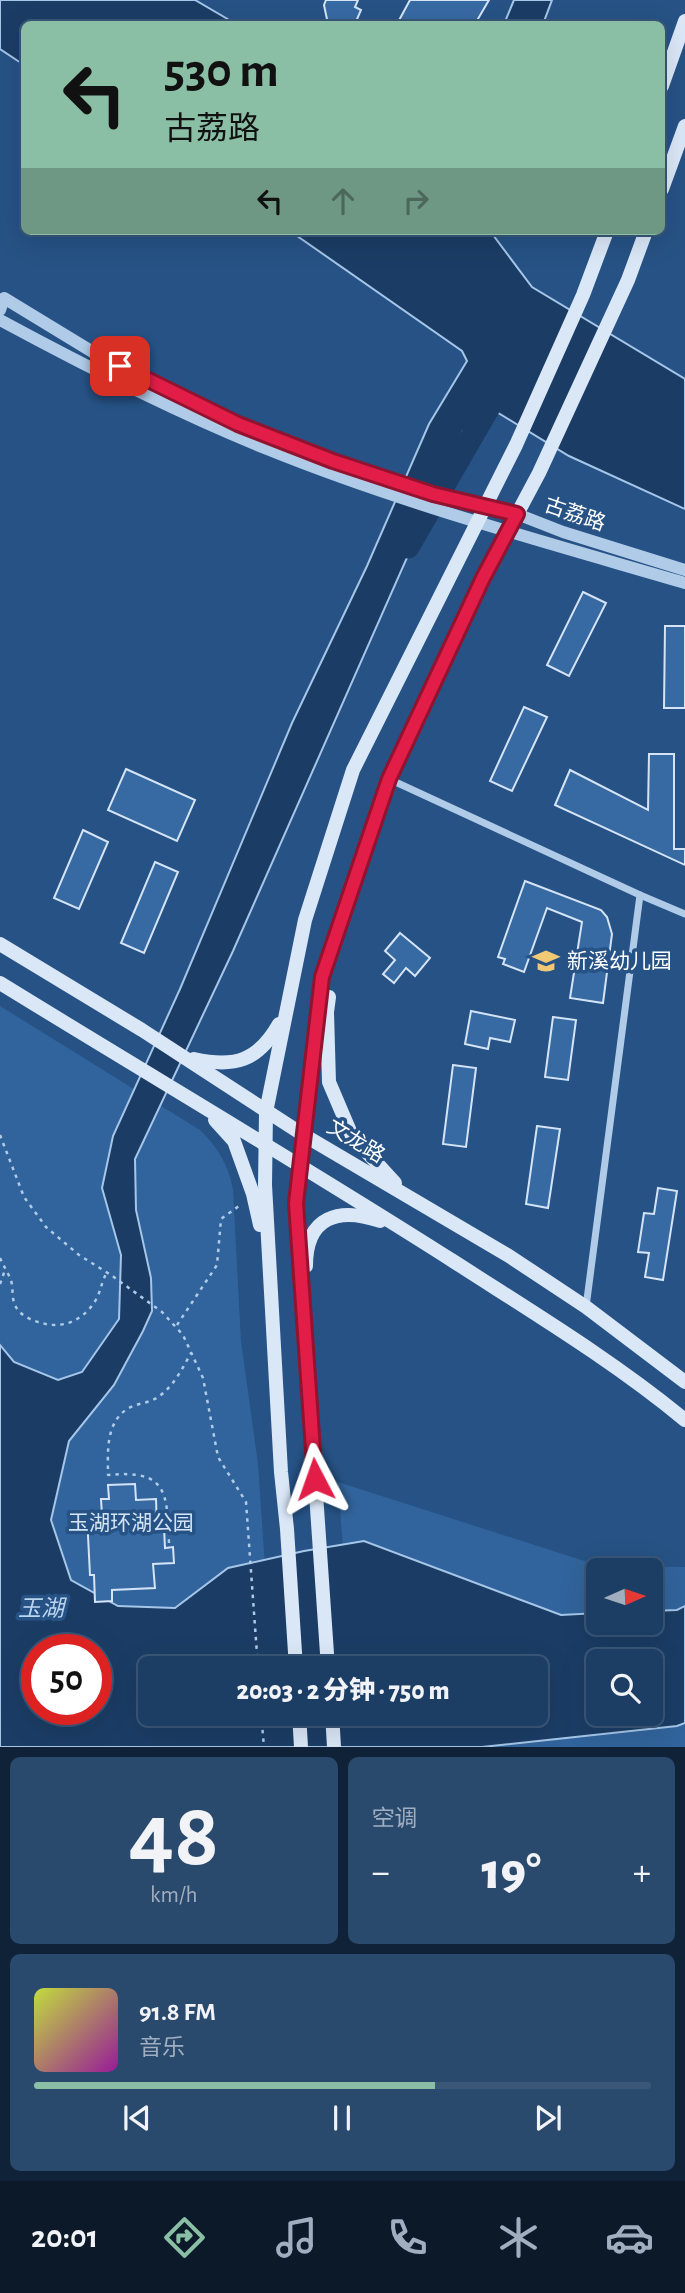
<!DOCTYPE html>
<html lang="zh">
<meta charset="utf-8">
<style>
body{margin:0;font-family:"Alegreya Sans","Noto Sans SC",sans-serif;background:#29496d;color:#f1f3f6;height:100vh;display:flex;flex-direction:column;font-size:26px;white-space:nowrap}
*{box-sizing:border-box;margin:0}
p{font-size:23px;color:#a0aebf}
.icon{flex:none;width:38px;height:38px;fill:none;stroke:currentColor;stroke-width:2;stroke-linecap:round;stroke-linejoin:round}
.map{position:relative;height:1747px;overflow:hidden}
.drawer{display:flex;flex-direction:column;gap:10px;padding:10px;background:#0f2237;flex:1}
.drawer>*{flex:none}
.top-card{position:absolute;left:21px;top:21px;width:644px;height:214px;border-radius:10px;box-shadow:0 7px 28px #0002,0 0 0 2px #3a5778;background:#8abfa5;color:#111;overflow:hidden}
.needle{width:46px;rotate:87deg}
.buttons{position:absolute;left:586px;top:1558px;display:grid;gap:14px}
.buttons a{display:grid;place-items:center;width:77px;height:77px;border-radius:10px;background:#1c3e64;box-shadow:0 7px 28px #0002,0 0 0 2px #3a5778;font-size:35px}
.speed{position:absolute;left:21px;top:1634px;display:flex;gap:14px;font-size:35px;font-weight:700;text-align:center}
.speed>*{display:grid;place-content:center;width:91px;height:91px;border-radius:50%;background:#1c3e64;box-shadow:0 7px 28px #0002,0 0 0 2px #3a5778;line-height:1}
.speed .limit{border:10px solid #d22;background:#fff;color:#111}
.pin{position:absolute;display:grid;place-items:center;width:60px;height:60px;color:#fff;margin:-30px;border-radius:14px;box-shadow:0 4px 10px #0006}
.me{position:absolute;width:77px;margin:-38px;rotate:356deg;stroke-linejoin:round;filter:drop-shadow(0 0 5px #0008)}
.turn{display:flex;align-items:center;gap:24px;height:147px;padding:0 28px;font-size:32px}
.turn .icon{width:91px;height:91px;stroke-width:2.5}
.turn b{display:block;font-size:49px;line-height:60px}
.lanes{display:flex;align-items:center;height:66px;padding:0 28px;background:#0003;justify-content:center;gap:35px;direction:ltr}
.lanes .off{opacity:.35}
.big{font-size:52px;font-weight:800;line-height:1.1}
.drawer .widget{flex:1;display:flex;flex-direction:column;justify-content:center;gap:10px;min-width:0;padding:0 24px;border-radius:10px;background:#29496d}
.drawer .dial{align-items:center;gap:0}
.dial b{font-size:91px;line-height:1}
.song{display:flex;align-items:center;gap:21px}
.cover{width:84px;height:84px;border-radius:10px;background:linear-gradient(135deg,hsl(70 70% 55%),hsl(300 70% 35%))}
.played{height:7px;border-radius:4px;background:linear-gradient(90deg,#8abfa5 65%,#3a5778 65%)}
.keys{display:flex;justify-content:space-around;direction:ltr}
.heat{display:flex;justify-content:space-between;align-items:center;font-size:38px;direction:ltr}
.drawer .tiles{flex:1;display:grid;gap:10px;grid-template-columns:1fr 1fr}
.widget:last-child{grid-column:span 2}
.trip{position:absolute;left:138px;top:1656px;width:410px;height:70px;border-radius:10px;background:#1c3e64;box-shadow:0 7px 28px #0002,0 0 0 2px #3a5778;font-weight:800;line-height:70px;text-align:center}
.tab-bar{display:flex;height:112px;justify-content:space-around;align-items:center;background:#0b1928;color:#a0aebf}
.tab-bar .icon{width:49px;height:49px}
.tab-bar .active{color:#8abfa5}
.tab-bar b{font-size:32px;color:#f1f3f6}
.map>svg:first-child{display:block}
.green{fill:#31649c;fill-rule:evenodd}
.water{fill:#1b3d65;stroke:#a5c6e8;stroke-width:2;fill-rule:evenodd}
.lines{fill:none;stroke-linecap:round;stroke-linejoin:round}
.river{stroke:#1b3d65;stroke-width:23}
.building{fill:#3769a2;stroke:#d4e4f6;stroke-width:2}
.path{stroke:#b0cbe8;stroke-width:2.5;stroke-dasharray:3.5 5;stroke-linecap:butt}
.minor{stroke:#b0cbe8;stroke-width:7}
.tertiary{stroke:#b0cbe8;stroke-width:12}
.secondary{stroke:#dae7f7;stroke-width:14}
.route-casing{stroke:#92132f;stroke-width:18}
.route{stroke:#e11d48;stroke-width:12}
.labels{text-anchor:middle;stroke-width:7;stroke-linejoin:round;paint-order:stroke}
.street-label{font-size:21px;fill:#fff;stroke:#265285}
.poi-label{font-size:21px;fill:#fff;stroke:#265285;text-anchor:start}
.park-label{font-size:21px;fill:#d4e4f6;stroke:#265285}
.water-label{font-size:23px;font-style:italic;fill:#bcd5ef;stroke:#265285}
</style>
<div class="map">
<svg width="685" height="1747" viewBox="0 0 685 1747">
<rect width="100%" height="100%" fill="#265285"/>
<g class="green">
<path d="M0 1006 200 1130C218 1147 229 1166 233 1190L241 1341 258 1464 272 1668H150V1713L0 1747ZM37 1650H96V1710H37Z"/>
<path d="M338 1482 600 1566 685 1567V1747H358L536 1713V1668H352ZM598 1570H651V1622H598ZM598 1661H651V1713H598Z"/>
</g>
<g class="water">
<polygon points="0,0 195,0 236,24 24,24 24,65 0,49"/>
<polygon points="514,0 552,0 543,24 504,24"/>
<path d="M290 231H490L532 287 685 379V509L569 456 490 408 463 431 233 951 135 1159 136 1210 151 1278 152 1311 143 1331 114 1385 69 1441 51 1520 71 1580 118 1606 175 1608 228 1568 304 1551 364 1541 561 1615 598 1613V1622H651V1611L677 1610 685 1606V1723L677 1726 482 1747H0V1345L14 1362 58 1380 82 1372 119 1319 121 1255 102 1188 113 1136 180 989 292 723 367 566 429 424 467 361 462 351ZM37 1650H96V1710H37ZM598 1661H651V1713H598ZM150 1668H536V1713H150Z"/>
</g>
<g class="lines">
<polyline class="river" points="408,547 503,383"/>
</g>
<g class="building">
<polygon points="326,0 358,0 355,7 361,10 355,24 328,24 324,5"/>
<polygon points="410,0 489,0 475,24 397,24"/>
<polygon points="583,592 606,603 569,676 547,665"/>
<polygon points="665,626 685,626 685,708 664,708"/>
<polygon points="524,707 547,717 512,791 490,781"/>
<polygon points="649,754 674,754 674,849 685,849 685,865 555,805 570,770 648,810"/>
<polygon points="126,769 195,800 177,841 108,810"/>
<polygon points="83,830 108,842 79,909 54,898"/>
<polygon points="155,862 178,872 144,953 121,943"/>
<polygon points="525,881 601,910 607,917 612,934 603,1003 570,998 582,922 547,908 524,972 503,964 505,959 498,957"/>
<polygon points="400,933 430,958 415,976 406,968 394,983 383,974 395,960 385,951"/>
<polygon points="471,1011 515,1020 510,1042 490,1038 488,1049 465,1044"/>
<polygon points="553,1017 576,1020 568,1080 545,1077"/>
<polygon points="453,1065 476,1068 466,1147 443,1144"/>
<polygon points="537,1126 560,1129 548,1208 526,1204"/>
<polygon points="658,1188 677,1191 663,1280 645,1277 649,1253 638,1252 644,1213 654,1214"/>
<polygon points="135,1484 136,1500 156,1499 157,1528 164,1528 165,1548 173,1547 174,1563 153,1564 155,1588 112,1590 112,1601 95,1602 94,1575 90,1575 87,1516 102,1515 101,1499 109,1499 108,1485"/>
</g>
<g class="lines">
<g class="path">
<polyline points="0,1135 24,1197 46,1227 79,1255 111,1275 162,1312 183,1335 203,1378 218,1457 246,1502 258,1668"/>
<path d="M0 1258C3 1265 7 1271 10 1278 14 1286 11 1297 15 1305 19 1315 32 1321 42 1323 65 1330 86 1318 97 1298 101 1289 102 1281 107 1272"/>
<polyline points="0,1284 5,1270"/>
<polyline points="177,1325 217,1265 221,1219 239,1206"/>
<path d="M169 1543C167 1493 168 1469 108 1475 108 1453 105 1424 127 1409 137 1403 150 1403 158 1397 174 1386 182 1369 191 1353"/>
<polyline points="261,1713 264,1747"/>
</g>
<g class="minor">
<polyline points="389,779 640,895 586,1307"/>
<polyline points="640,895 685,914"/>
</g>
<g class="tertiary">
<polyline points="0,310 4,298 96,354 238,424 333,461 433,494 517,514 563,532 685,570"/>
<path d="M0 320C87 367 175 412 267 449 403 504 545 542 685 583"/>
</g>
<g class="secondary">
<polyline points="662,86 685,21"/>
<polyline points="662,189 685,126"/>
<polyline points="0,944 142,1030 302,1134 509,1256 586,1307 685,1382"/>
<path d="M0 983C151 1076 304 1166 453 1261 532 1312 612 1360 685 1420"/>
<polyline points="329,997 327,1012 329,1082 352,1136 395,1183"/>
<path d="M194 1059C235 1068 258 1061 279 1024"/>
<polyline points="215,1120 234,1141 253,1194 260,1225"/>
<path d="M306 1266C306 1216 339 1207 380 1221"/>
<polyline points="296,1668 287,1529 281,1472 265,1185 266,1112 305,920 353,770 516,445 583,295 607,231"/>
<polyline points="328,1668 296,1203 322,977 389,779 483,578 539,473 628,280 646,231"/>
<polyline points="299,1713 301,1747"/>
<polyline points="332,1713 334,1747"/>
</g>
</g>
<g class="lines">
<g class="route-casing">
<polyline id="route" points="120,366 238,424 333,461 433,494 517,514 483,578 389,779 322,977 296,1203 315,1479"/>
</g>
<use href="#route" class="route"/>
</g>
<defs>
<g id="school-bare" transform="scale(2.1)"><path d="M0-5L7-2L0 1L-7-2ZM-4 1L0 2.5L4 1V4Q0 6-4 4Z" fill="#f1c975" stroke="#265285" stroke-width="2.5" paint-order="stroke"/></g>
</defs>
<g fill-rule="evenodd">
<use href="#school-bare" x="546" y="961"/>
</g>
<g class="labels">
<g class="street-label">
<text transform="translate(575 514) rotate(19)" y="7">古荔路</text>
<text transform="translate(356 1141) rotate(31)" y="7">文龙路</text>
</g>
<g class="poi-label">
<text x="567" y="968">新溪幼儿园</text>
</g>
<g class="park-label">
<text x="131" y="1530">玉湖环湖公园</text>
</g>
<g class="water-label">
<text x="41" y="1616">玉湖</text>
</g>
</g>
</svg>
<div class="buttons">
<a><svg class="needle" viewBox="-14 -14 28 28"><path d="M0-13l5 13h-10z" fill="#e53935"/><path d="M0 13l5-13h-10z" fill="#a0aebf"/></svg></a>
<a><svg class="icon" aria-label="search" viewBox="0 0 24 24"><circle cx="10" cy="10" r="6"/><path d="M15 15l6 6"/></svg></a>
</div>
<div class="speed"><div class="limit">50</div></div>
<div class="pin" style="left:120px;top:366px;background:#d93025"><svg class="icon" aria-label="arrive" viewBox="0 0 24 24"><path d="M6 21V4h12l-3 4 3 4H6"/></svg></div>
<svg class="me" style="left:315px;top:1479px" viewBox="-20 -20 40 40"><path d="M0-17L14 15 0 8-14 15z" fill="#e11d48" stroke="#fff" stroke-width="4"/></svg>
<div class="trip">20:03 · 2 分钟 · 750 m</div>
<div class="top-card">
<div class="turn"><svg class="icon" aria-label="left" viewBox="0 0 24 24"><path d="M17 20v-9H6M10 6l-5 5 5 5"/></svg><div><b>530 m</b>古荔路</div></div>
<div class="lanes"><svg class="icon" aria-label="left" viewBox="0 0 24 24"><path d="M17 20v-9H6M10 6l-5 5 5 5"/></svg><svg class="icon off" aria-label="ahead" viewBox="0 0 24 24"><path d="M12 20V5M6 11l6-6 6 6"/></svg><svg class="icon off" aria-label="right" viewBox="0 0 24 24"><path d="M7 20v-9h11M14 6l5 5-5 5"/></svg></div>
</div>
</div>
<section class="drawer">
<div class="tiles">
<div class="widget dial"><b>48</b><p>km/h</p></div>
<div class="widget"><p>空调</p>
<div class="heat"><a>−</a><b class="big">19°</b><a>+</a></div>
</div>
<div class="widget">
<div class="song"><i class="cover"></i><div><b>91.8 FM</b><p>音乐</p></div></div>
<div class="played"></div>
<div class="keys"><svg class="icon" aria-label="previous" viewBox="0 0 24 24"><path d="M18 5L8 12l10 7zM5 5v14"/></svg><svg class="icon" aria-label="pause" viewBox="0 0 24 24"><path d="M8 5v14M16 5v14"/></svg><svg class="icon" aria-label="next" viewBox="0 0 24 24"><path d="M6 5l10 7-10 7zM19 5v14"/></svg></div>
</div>
</div>
</section>
<nav class="tab-bar">
<b>20:01</b>
<svg class="icon active" aria-label="directions" viewBox="0 0 24 24"><path d="M12 3l9 9-9 9-9-9zM9 14v-3h6M13 9l2 2-2 2"/></svg>
<svg class="icon" aria-label="music" viewBox="0 0 24 24"><path d="M9 18V5l10-2v13"/><circle cx="6" cy="18" r="3"/><circle cx="16" cy="16" r="3"/></svg>
<svg class="icon" aria-label="phone" viewBox="0 0 24 24"><path d="M5 4h4l2 5-3 2q2 4 5 5l2-3 5 2v4C11 20 4 13 5 4z"/></svg>
<svg class="icon" aria-label="climate" viewBox="0 0 24 24"><path d="M12 3v18M4 7l16 10M4 17L20 7"/></svg>
<svg class="icon" aria-label="car" viewBox="0 0 24 24"><path d="M5 17H2v-5l4-1 3-4h7l3 4 3 1v5h-3M9 17h6M6 11h13"/><circle cx="7" cy="17" r="2"/><circle cx="17" cy="17" r="2"/></svg>
</nav>
